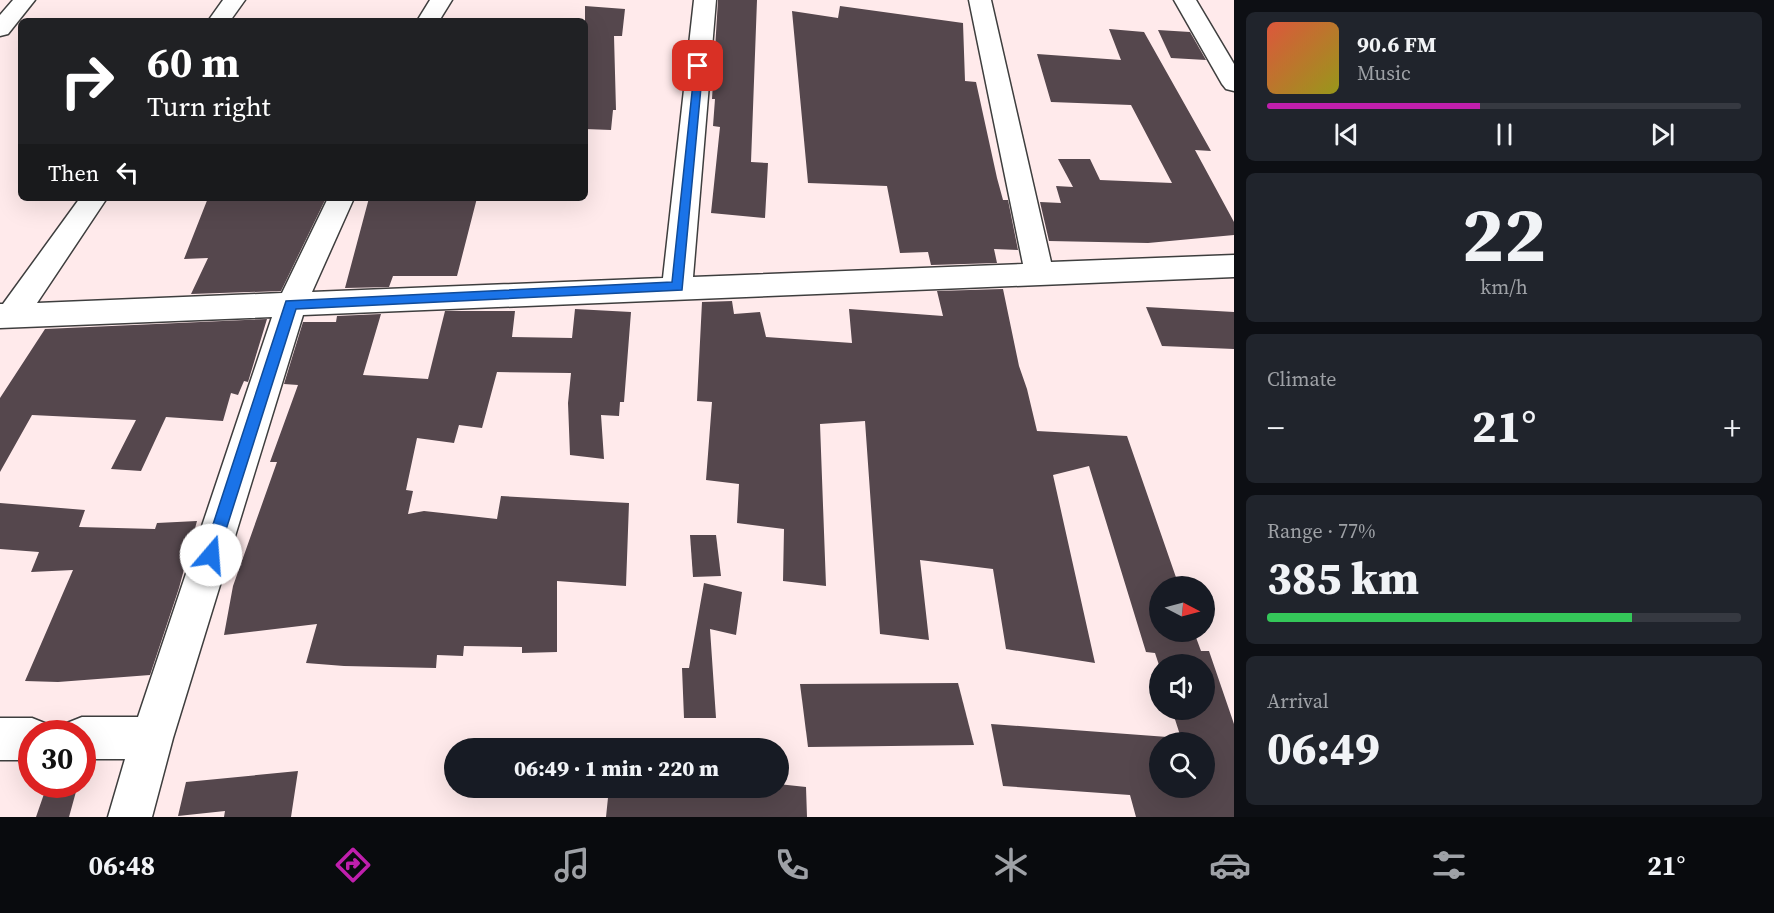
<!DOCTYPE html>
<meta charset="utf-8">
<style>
body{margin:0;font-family:"Source Serif 4",serif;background:#20242c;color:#f1f3f6;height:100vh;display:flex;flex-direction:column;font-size:22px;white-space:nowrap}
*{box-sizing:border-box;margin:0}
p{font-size:20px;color:#9ea1a6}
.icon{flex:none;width:33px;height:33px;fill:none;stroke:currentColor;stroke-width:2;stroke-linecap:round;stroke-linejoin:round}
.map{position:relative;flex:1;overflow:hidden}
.drawer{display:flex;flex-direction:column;gap:12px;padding:12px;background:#0d0f14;width:540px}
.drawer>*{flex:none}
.banner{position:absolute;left:18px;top:18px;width:570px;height:183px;border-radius:9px;box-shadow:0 6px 24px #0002;background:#202124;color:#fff;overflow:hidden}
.needle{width:39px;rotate:96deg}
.fabs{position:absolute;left:1149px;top:576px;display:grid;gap:12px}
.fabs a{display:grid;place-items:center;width:66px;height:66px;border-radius:50%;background:#171b24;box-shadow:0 6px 24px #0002;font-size:30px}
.speed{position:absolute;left:18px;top:720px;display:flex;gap:12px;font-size:30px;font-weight:700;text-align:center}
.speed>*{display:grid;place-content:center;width:78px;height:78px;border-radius:50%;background:#171b24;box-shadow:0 6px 24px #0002;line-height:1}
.speed .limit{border:9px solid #d22;background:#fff;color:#111}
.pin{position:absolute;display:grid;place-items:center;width:51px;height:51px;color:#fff;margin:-26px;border-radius:12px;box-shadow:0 3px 9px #0006}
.me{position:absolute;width:66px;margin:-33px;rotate:18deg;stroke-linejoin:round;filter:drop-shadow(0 0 4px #0008)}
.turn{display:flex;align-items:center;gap:21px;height:126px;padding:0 30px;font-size:27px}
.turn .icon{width:78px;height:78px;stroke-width:2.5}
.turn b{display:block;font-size:42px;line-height:51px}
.then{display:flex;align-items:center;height:57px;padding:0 30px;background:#0003;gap:12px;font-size:22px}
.big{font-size:45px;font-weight:800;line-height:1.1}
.drawer .tile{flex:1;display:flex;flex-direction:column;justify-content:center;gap:9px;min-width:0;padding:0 21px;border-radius:9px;background:#20242c}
.drawer .dial{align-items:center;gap:0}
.dial b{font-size:78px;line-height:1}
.song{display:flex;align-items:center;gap:18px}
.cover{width:72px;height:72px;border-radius:9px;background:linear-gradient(135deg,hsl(10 70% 55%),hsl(60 70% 35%))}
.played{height:6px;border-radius:3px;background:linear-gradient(90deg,#c01fad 45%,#363941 45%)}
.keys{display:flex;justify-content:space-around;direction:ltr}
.heat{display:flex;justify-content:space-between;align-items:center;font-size:33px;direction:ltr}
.charge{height:9px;border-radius:4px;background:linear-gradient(90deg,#34c759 77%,#363941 0)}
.trip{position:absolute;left:444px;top:738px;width:345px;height:60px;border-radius:30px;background:#171b24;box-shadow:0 6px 24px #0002;font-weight:800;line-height:60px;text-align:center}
.tab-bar{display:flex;height:96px;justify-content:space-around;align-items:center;background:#090b0e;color:#9ea1a6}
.tab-bar .icon{width:42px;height:42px}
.tab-bar .current{color:#c01fad}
.tab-bar b{font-size:27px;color:#f1f3f6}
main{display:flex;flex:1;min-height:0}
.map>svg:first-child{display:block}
.building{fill:#55474d;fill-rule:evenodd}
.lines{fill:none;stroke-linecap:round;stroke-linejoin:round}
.minor-casing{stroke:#3e3e3e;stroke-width:3}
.minor{fill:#fff;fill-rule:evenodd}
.route{fill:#1a73e8;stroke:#114b97;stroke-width:1.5}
</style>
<main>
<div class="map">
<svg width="1234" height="817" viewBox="0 0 1234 817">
<rect width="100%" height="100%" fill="#ffeaeb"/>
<g class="building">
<polygon points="718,0 757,0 751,162 768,163 765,218 711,213 720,127 713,126 715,99 712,99"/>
<polygon points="585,6 625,9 622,36 614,36 616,110 613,110 611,130 585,129"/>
<polygon points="840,6 963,23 965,81 976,82 997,178 1003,200 1008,200 1018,250 994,249 997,263 931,265 928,252 900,253 887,186 808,183 792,11 838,18"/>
<polygon points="1109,29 1144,32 1211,151 1195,150 1234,222 1234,235 1148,243 1049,241 1040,202 1061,203 1056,186 1073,187 1058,159 1090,159 1100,180 1172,183 1131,105 1051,102 1037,54 1121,60"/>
<polygon points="1158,30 1190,32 1206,60 1171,58"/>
<polygon points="208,198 326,198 281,291 191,294 208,258 184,259"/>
<polygon points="369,198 477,198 457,276 393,276 389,287 345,288"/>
<path d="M1003 289 1019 366 1027 389 1037 431 1127 436 1179 586H1160V632H1194L1201 651H1209L1234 724V817H1136L1130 795 1003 786 991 724 1181 738 1172 710H1204V664H1160V668L1155 653 1146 652 1089 466 1053 475 1095 663 1006 649 993 569 920 560 929 640 880 634 865 421 820 424 826 586 783 581 784 529 737 523 739 484 706 480 712 402 697 401 702 302 732 301 734 314 760 312 766 337 852 343 849 309 943 316 937 291ZM1160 742H1204V788H1160Z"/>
<polygon points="1146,307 1234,312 1234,349 1162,346"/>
<polygon points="575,309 631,312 624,402 620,402 619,416 601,415 604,459 570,455 568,403 571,373 497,372 482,428 459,425 454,443 417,438 406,490 413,491 408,514 424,511 497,519 501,496 629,503 626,586 557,581 557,652 522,653 522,647 464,646 463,656 437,655 436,668 344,666 306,663 317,624 224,635 233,586 277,462 270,462 298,385 284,384 303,322 336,322 337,316 381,314 363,375 428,379 445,311 515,311 512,337 572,338"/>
<polygon points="267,319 248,382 244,381 238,395 231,393 223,421 166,417 141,471 111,469 136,420 32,415 0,472 0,398 45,329"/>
<polygon points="0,503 85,510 79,527 155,529 157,523 197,521 179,588 150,675 58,682 25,681 73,570 31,572 39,552 0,549"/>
<polygon points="690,535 716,535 721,576 693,577"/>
<polygon points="704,583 742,592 736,635 710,629 716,718 684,718 682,668 689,668"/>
<polygon points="958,683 974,745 808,747 800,684"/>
<polygon points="298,771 291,817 224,817 225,811 178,816 186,782"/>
<polygon points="778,784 806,787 807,817 606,817 609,788 778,788"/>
<polygon points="77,788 69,817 36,817 45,791"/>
</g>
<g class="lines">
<g class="minor-casing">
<g id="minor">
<polygon points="13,0 35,0 8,34 0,36 0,15"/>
<polygon points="223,0 245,0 230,21 208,21"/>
<polygon points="430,0 452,0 439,21 417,21"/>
<polygon points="694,0 716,0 693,277 1023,264 969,0 991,0 1051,262 1234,255 1234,277 303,315 173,738 152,817 108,817 125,759 82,759 82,734 63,734 67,723 82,717 138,717 272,317 0,328 0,304 3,304 80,198 107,198 37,303 282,293 328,198 354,198 312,292 663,278"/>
<polygon points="1174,0 1196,0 1234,64 1234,91 1226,89 1222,84"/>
<polygon points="0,718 32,718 47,724 51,734 32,734 32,760 0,760"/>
</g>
</g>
<use href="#minor" class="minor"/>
</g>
<polygon class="route" points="695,64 703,66 682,290 296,309 218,555 216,561 211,563 205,561 203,555 286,301 672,282"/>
</svg>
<div class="fabs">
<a><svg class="needle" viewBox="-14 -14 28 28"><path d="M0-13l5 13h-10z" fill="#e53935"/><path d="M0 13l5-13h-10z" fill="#9ea1a6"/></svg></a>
<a><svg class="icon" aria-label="sound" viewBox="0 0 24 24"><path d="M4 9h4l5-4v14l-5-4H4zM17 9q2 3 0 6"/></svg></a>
<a><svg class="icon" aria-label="search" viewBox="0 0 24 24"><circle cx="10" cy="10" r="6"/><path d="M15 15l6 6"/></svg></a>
</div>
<div class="speed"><div class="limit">30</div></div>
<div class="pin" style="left:698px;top:66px;background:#d93025"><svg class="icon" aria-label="arrive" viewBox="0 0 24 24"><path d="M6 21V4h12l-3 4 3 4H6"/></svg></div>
<svg class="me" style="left:211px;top:555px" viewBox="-20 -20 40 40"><circle r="19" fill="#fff"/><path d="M0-13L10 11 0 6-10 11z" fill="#1a73e8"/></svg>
<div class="trip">06:49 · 1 min · 220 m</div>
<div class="banner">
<div class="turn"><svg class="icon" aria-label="right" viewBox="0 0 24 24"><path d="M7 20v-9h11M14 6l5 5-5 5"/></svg><div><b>60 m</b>Turn right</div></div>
<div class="then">Then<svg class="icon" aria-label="left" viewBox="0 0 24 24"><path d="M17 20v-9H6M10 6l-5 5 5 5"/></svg></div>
</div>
</div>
<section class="drawer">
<div class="tile">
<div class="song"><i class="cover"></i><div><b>90.6 FM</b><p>Music</p></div></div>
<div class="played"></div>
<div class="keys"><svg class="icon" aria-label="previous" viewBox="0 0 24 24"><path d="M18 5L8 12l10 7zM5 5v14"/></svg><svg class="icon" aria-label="pause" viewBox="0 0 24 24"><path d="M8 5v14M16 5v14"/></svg><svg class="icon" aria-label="next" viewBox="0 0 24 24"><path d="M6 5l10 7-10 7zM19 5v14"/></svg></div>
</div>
<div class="tile dial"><b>22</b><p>km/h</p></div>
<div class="tile"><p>Climate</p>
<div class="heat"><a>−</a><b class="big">21°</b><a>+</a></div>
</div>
<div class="tile"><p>Range · 77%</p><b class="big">385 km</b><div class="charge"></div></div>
<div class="tile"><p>Arrival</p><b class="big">06:49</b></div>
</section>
</main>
<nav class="tab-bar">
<b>06:48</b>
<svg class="icon current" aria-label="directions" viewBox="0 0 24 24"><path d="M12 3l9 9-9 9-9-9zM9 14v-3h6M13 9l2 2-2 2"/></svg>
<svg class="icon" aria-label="music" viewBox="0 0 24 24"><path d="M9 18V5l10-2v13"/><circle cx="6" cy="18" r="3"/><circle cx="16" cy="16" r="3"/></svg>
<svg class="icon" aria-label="phone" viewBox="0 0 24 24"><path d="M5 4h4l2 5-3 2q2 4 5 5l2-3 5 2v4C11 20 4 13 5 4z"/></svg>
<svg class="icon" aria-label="climate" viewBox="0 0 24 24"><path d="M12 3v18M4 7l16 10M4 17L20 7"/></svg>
<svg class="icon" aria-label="car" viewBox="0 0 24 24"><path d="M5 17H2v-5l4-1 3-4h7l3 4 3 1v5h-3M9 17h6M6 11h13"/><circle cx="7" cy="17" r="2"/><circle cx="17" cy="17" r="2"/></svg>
<svg class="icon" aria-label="filters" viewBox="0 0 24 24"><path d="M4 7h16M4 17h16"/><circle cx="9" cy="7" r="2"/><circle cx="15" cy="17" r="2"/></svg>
<b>21°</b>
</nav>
